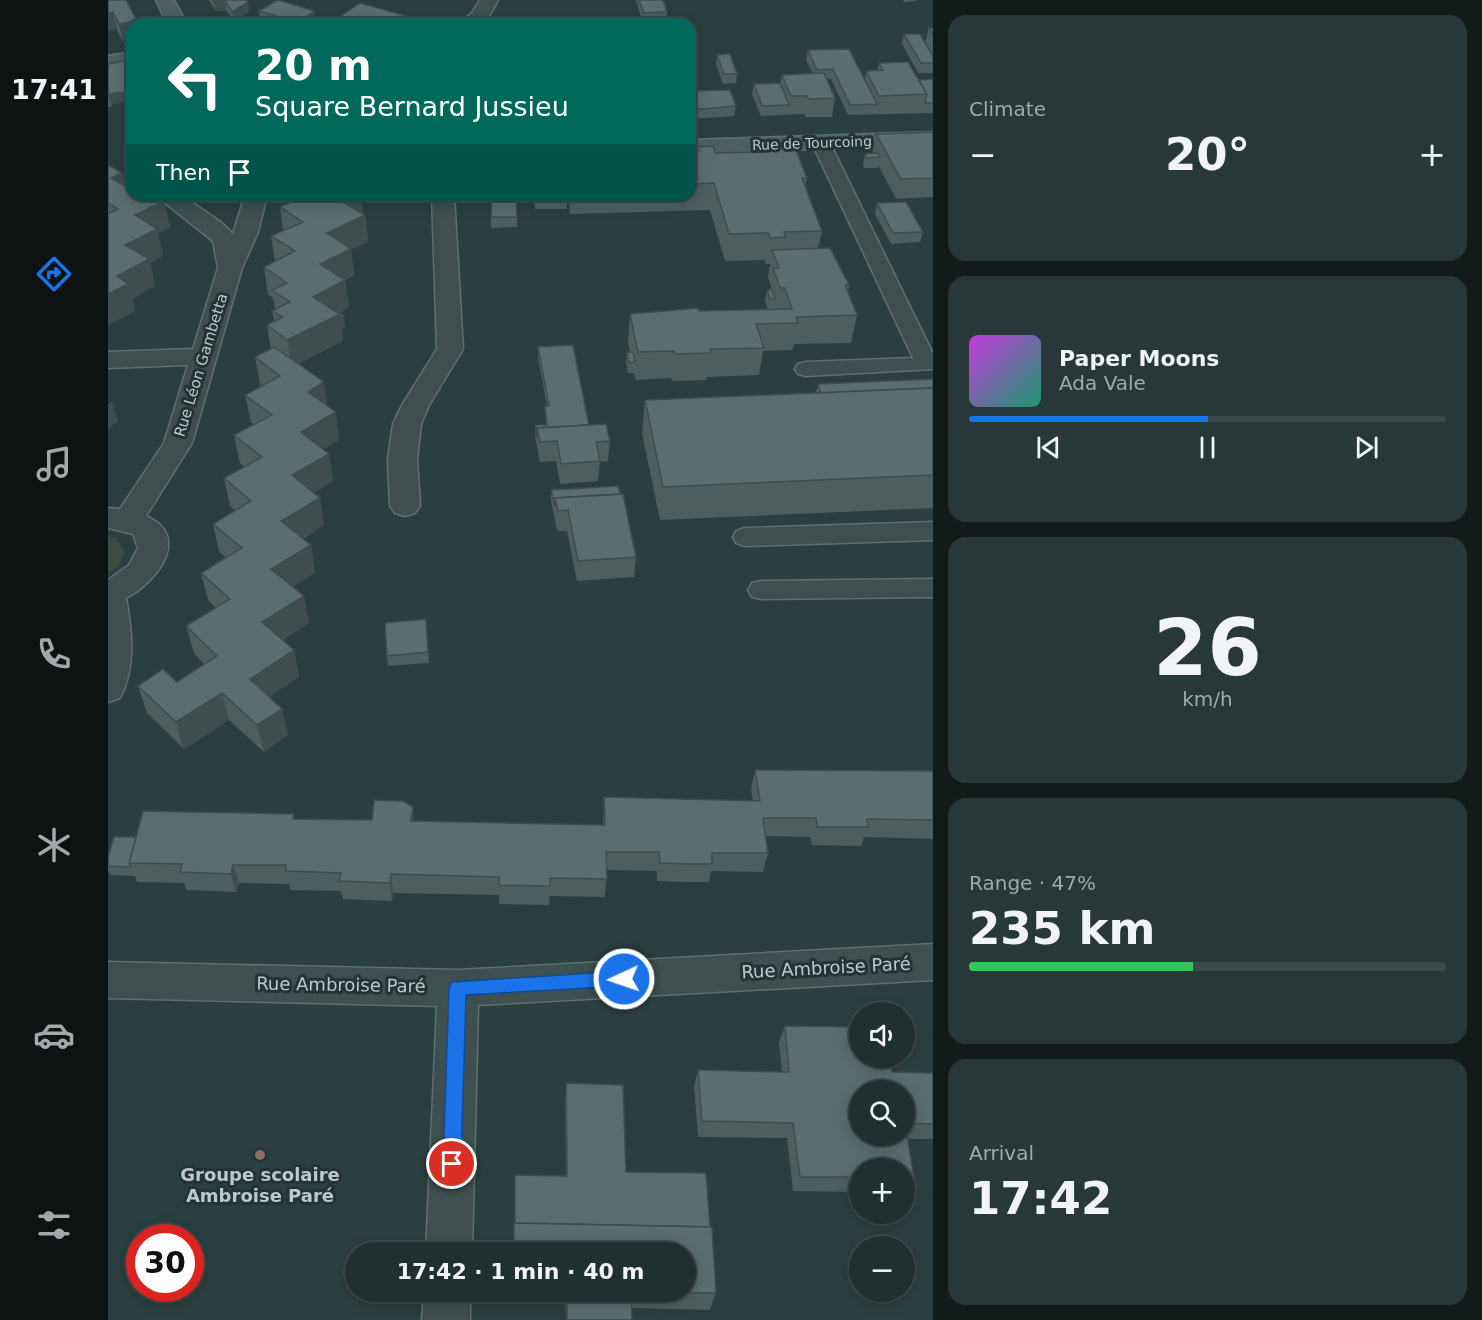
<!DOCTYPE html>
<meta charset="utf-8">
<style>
body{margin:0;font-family:"DejaVu Sans",sans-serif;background:#283737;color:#f1f3f6;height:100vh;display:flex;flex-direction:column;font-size:22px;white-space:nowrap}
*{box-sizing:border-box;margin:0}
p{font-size:20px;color:#a2a9aa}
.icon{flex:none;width:33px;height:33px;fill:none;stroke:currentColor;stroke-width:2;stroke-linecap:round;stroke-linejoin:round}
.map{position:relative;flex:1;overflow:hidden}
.sheet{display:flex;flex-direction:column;gap:15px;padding:15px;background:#121a1a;width:549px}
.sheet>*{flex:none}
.hud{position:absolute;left:18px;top:18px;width:570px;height:183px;border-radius:18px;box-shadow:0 3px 15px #0003,0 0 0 2px #3d4a4b;background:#00695c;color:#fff;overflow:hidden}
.controls{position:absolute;left:741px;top:1002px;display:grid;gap:12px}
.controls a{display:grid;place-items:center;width:66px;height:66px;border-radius:50%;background:#202f2f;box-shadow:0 3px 15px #0003,0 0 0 2px #3d4a4b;font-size:30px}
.speed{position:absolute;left:18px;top:1224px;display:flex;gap:12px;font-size:30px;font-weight:700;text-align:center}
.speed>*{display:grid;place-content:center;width:78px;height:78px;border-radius:50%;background:#202f2f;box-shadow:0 3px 15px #0003,0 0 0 2px #3d4a4b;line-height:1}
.speed .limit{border:9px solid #d22;background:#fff;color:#111}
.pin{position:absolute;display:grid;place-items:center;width:51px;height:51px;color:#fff;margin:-26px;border:3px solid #fff;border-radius:50%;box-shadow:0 2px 6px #0007}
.me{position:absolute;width:66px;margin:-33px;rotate:267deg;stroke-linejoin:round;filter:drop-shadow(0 0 4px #0008)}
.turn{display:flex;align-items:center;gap:21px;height:126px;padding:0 30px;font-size:27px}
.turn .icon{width:78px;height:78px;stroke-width:2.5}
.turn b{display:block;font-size:42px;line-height:51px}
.then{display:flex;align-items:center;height:57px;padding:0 30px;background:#0003;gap:12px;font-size:22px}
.big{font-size:45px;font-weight:800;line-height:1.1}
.sheet .card{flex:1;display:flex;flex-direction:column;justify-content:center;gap:9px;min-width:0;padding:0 21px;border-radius:18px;background:#283737}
.sheet .dial{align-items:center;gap:0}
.dial b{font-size:78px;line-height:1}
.song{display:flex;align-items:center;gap:18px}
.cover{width:72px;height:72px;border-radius:9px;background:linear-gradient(135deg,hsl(290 70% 55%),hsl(160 70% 35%))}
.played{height:6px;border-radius:3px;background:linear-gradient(90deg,#1a73e8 50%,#3d4a4b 50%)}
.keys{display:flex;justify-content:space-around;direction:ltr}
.heat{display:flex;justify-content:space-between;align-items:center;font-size:33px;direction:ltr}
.charge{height:9px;border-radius:4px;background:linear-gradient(90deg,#34c759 47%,#3d4a4b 0)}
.trip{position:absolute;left:237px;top:1242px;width:351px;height:60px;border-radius:30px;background:#202f2f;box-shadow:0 3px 15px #0003,0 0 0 2px #3d4a4b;font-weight:800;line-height:60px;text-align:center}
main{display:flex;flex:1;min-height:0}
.menu{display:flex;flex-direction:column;width:108px;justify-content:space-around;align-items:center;background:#0d1313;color:#a2a9aa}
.menu .icon{width:42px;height:42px}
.menu .selected{color:#1a73e8}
.menu b{font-size:27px;color:#f1f3f6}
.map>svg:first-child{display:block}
.green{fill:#394e41}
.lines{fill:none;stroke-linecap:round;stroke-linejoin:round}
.lane-casing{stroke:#5e6f70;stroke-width:3}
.street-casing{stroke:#5e6f70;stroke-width:3}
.secondary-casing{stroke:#5e6f70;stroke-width:3}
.lane{fill:#3e4f4f;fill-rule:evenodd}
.street{fill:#3e4f4f;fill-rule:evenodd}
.secondary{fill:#4c6062;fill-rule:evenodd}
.wall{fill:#4c5f5f}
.shaded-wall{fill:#3e4d4e}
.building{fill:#586e6f;stroke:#3e4d4e;stroke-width:1.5;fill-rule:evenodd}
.route{fill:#1a73e8;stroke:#114b97;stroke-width:1.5}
.education-dot{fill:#8d6e63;stroke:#223435;stroke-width:2}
.labels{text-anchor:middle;stroke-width:6;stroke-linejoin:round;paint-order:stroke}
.far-street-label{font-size:14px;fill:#bac9ca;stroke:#223435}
.street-label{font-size:15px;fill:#bac9ca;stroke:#223435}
.near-street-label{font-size:18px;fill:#bac9ca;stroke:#223435}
.near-poi-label{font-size:18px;font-weight:bold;fill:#bac9ca;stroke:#223435}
</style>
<main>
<nav class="menu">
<b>17:41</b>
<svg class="icon selected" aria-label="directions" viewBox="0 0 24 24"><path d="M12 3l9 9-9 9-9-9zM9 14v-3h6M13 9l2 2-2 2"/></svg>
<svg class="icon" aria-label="music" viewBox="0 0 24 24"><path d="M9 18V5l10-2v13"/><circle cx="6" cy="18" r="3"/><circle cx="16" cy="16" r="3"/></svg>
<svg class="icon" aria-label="phone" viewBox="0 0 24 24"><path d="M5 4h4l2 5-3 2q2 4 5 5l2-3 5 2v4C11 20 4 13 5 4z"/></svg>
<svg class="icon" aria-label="climate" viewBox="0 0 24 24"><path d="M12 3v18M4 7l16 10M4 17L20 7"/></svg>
<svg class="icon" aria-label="car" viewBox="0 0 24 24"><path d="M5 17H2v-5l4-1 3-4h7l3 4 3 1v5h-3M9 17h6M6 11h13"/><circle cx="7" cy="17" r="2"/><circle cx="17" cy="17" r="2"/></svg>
<svg class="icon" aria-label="filters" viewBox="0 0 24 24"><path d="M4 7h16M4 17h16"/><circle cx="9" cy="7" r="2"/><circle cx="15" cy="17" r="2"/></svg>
</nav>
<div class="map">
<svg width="825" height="1320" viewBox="0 0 825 1320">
<rect width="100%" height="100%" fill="#2a3f3f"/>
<polygon class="green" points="0,536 9,539 17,552 10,567 0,573"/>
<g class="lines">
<g class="lane-casing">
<g id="lane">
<polygon points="713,138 722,143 825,354 825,369 698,376 690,374 687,369 690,364 698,362 805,358 704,143"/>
<polygon points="825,522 825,540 637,546 628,543 625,537 628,531 637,528"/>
<polygon points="825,579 825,597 653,599 644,597 640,590 644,583 653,581"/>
</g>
</g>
<g class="street-casing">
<g id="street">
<path d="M372 0H390C378 23 377 24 351 24L364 13Z"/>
<path d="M47 195H73L114 223 125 234 137 195H159L150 232 134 268 84 443 38 516C85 536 48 583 18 598 24 630 28 668 12 698L0 702V580L21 565 30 548 25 534 0 528V508L12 509 56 443 80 365 0 368V352L85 349 110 268 105 241Z"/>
<polygon points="324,195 346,195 355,349 321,405 313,424 309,459 312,506 307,513 297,516 287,513 282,506 280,459 285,424 294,405 329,349"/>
<polygon points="825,944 825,980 370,1005 364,1252 318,1252 329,1006 0,998 0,962 350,970"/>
<polygon points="316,1292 362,1292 362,1320 314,1320"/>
</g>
</g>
<g class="secondary-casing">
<g id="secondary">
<polygon points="48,0 66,0 79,24 59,24"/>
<polygon points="24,52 24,64 0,68 0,56"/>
<polygon points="825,132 825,144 582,154 582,140"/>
</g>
</g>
<use href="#lane" class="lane"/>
<use href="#street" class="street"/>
<use href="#secondary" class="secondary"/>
</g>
<g class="wall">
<polygon points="0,0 29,21 30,24 24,24 24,40 15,42 9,30"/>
<polygon points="101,0 139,0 140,2 141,12 126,21 118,10 108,11"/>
<polygon points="528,0 555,0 559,12 558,22 535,23"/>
<polygon points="795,0 808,0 808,1 796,2"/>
<polygon points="151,11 208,20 202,24 164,24 152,21"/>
<polygon points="233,16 302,24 234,24"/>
<polygon points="821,28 825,28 825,73 810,73 794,44 796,34 817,43"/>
<polygon points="700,50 757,80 758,71 769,71 771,63 811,80 825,79 825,113 740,115 723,79 719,79 727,98 724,117 698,117 696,114 653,116 644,94 646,84 672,83 674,75 705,74 698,60"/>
<polygon points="609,55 629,74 628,83 615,84 608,64"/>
<polygon points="24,59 24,101 3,104 4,107 0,107 0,64"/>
<polygon points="582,91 628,106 626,116 582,119"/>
<polygon points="825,132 825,197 788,199 770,165 770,168 756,168 755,164 757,154 764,154 768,134"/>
<polygon points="653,146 699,178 697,188 714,231 710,248 741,285 740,293 749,315 743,343 686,344 685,350 655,351 651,375 599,377 598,380 564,381 563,378 528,380 526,373 520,373 518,363 519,352 522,352 520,341 522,314 660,309 657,301 659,290 662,290 663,286 660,277 662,264 658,264 656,260 617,261 602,210 462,214 460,195 582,195 582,150 588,150 589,147 607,153 652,152"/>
<polygon points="0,165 14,173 17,186 23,190 49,197 56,201 62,227 50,233 55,256 42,263 47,286 24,299 27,311 0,325"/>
<polygon points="180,195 253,195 255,214 257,215 260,241 243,250 246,276 237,280 241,307 231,313 237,327 234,329 235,341 190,364 219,406 231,440 215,449 221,454 225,481 205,493 216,525 195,539 203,545 207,573 185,586 201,623 175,640 186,650 191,677 161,697 180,735 156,752 121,720 76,749 39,713 30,686 69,682 96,664 86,653 78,626 108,608 100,600 93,573 118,558 111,552 105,524 127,510 122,506 116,478 137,467 132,463 126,435 146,425 143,422 137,395 154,386 152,384 147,357 163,349 159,325 166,322 164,311 167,309 165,298 160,294 156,267 167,261 163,236 175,231 172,207 181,203"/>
<polygon points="426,195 459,195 459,209 427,209"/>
<polygon points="769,203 815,232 812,242 783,244 767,214"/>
<polygon points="383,217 409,217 409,227 383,228"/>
<polygon points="430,347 481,425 502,441 500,461 492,462 490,481 452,484 448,461 432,462 427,436 427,425 438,425 437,406 439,406 430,358"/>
<polygon points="825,379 825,508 552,520 534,433 537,400 708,393 710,384"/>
<polygon points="443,490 528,557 526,577 469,581 459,531 449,531 443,500"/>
<polygon points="318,619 321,663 280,666 279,656"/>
<polygon points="647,770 825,771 825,839 756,837 753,846 704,845 702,837 657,836 660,853 655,872 603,871 601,882 577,882 549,881 549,871 499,870 497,897 442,896 441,905 391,904 391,895 285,893 284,901 235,899 233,891 182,890 181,884 131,883 128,892 78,890 76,883 29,882 27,876 2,875 0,871 0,857 28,837 187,819 264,820 305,807 306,821 495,825 496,797 645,801 643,789"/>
<polygon points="677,1026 784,1072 825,1073 825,1139 800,1139 806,1178 797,1192 796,1192 796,1168 752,1168 752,1192 685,1191 679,1138 590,1137 586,1086 590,1070 674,1072 671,1042"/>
<polygon points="458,1083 518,1172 602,1227 608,1293 602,1310 523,1308 524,1320 458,1320 457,1301 405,1299 405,1292 578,1292 458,1176 457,1099"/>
</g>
<g class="shaded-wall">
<polygon points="117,0 118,10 108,11 106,2"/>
<polygon points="140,2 141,12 126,21 124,12"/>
<polygon points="207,11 208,20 202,24 189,24 189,22"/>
<polygon points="5,12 9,30 0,31 0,13"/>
<polygon points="302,17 302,24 292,24"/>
<polygon points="29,21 30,24 24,24 24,40 15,42 11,24"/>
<polygon points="24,91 24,101 3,104 1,94"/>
<polygon points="14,173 20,199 3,178"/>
<polygon points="45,195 49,195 51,204 56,201 62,227 50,233 55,256 42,263 47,286 24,299 27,311 0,325 0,294 27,215"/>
<polygon points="233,195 253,195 255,216 257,215 260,241 243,250 246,276 215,291 212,264 219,233"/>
<polygon points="237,280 241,307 217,320 205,297"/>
<polygon points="232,314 236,316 237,327 234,329 235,341 184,367 179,340"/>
<polygon points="216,382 220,410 200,392"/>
<polygon points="4,401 10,421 0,429 0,404"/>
<polygon points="228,412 231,440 197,459 193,432"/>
<polygon points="221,454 225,481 189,502 184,475"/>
<polygon points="212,498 216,525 179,549 173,521"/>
<polygon points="203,545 207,573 169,596 163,569"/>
<polygon points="196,596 201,623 160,649 154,622"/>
<polygon points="186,650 191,677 148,705 142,679"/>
<polygon points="114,693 121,720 76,749 68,722"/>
<polygon points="174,709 180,735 156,752 149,725"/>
<polygon points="305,807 307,826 303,821"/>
<polygon points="125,865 131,883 128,892 123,874"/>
<polygon points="283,874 285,893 284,901 282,883"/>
</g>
<g class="building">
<polygon points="0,0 18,0 29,21 11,24 5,12 0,13"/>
<polygon points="105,0 139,0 140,2 124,12 117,0 106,2"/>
<polygon points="170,0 207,11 189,22 151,11"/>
<polygon points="531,0 555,0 559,12 536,13"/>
<polygon points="252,3 302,17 292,24 264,24 233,16"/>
<polygon points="821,28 825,28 825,35"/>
<polygon points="796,34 812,34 825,56 825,63 813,63"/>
<polygon points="741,49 769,104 742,105 725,69 709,70 700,50"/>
<polygon points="622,54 629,74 616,74 609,55"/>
<polygon points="24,59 24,91 1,94 2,97 0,97 0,64"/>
<polygon points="800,62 819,94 771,96 758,71 775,70 771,63"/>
<polygon points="716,73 727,98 701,99 699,96 683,96 674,75"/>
<polygon points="825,79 825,103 817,103 819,94 811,80"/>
<polygon points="672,83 681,105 654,106 646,84"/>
<polygon points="622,90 628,106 582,110 582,91"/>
<polygon points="825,132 825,178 793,179 768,134"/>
<polygon points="686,145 699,178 694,178 714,231 676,232 677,237 662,238 660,233 621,234 606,183 582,184 582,150 590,150 589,147 605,146 607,153 655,152 653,146"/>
<polygon points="770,153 772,157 758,158 757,154"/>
<polygon points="0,165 14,173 3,178 24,190 24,195 46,195 56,201 27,215 49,229 17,245 41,259 9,276 20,284 0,294 0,214 10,209 0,203"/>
<polygon points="198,195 245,195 233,201 257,215 219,233 243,249 212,264 237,280 205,297 232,314 179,340 159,325 175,317 164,311 182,302 164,290 179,283 156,267 187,251 163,236 195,222 172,207"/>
<polygon points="384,195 408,195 409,217 383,217"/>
<polygon points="798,202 815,232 785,233 769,203"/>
<polygon points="722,248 741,285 737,285 749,315 688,317 690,323 648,324 656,348 602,349 602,353 567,354 566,351 530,352 522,314 590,308 591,311 684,309 677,288 672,288 670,282 665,269 671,268 664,250"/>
<polygon points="659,290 664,290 667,299 662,299"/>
<polygon points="221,306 236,316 232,318 232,314 221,307"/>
<polygon points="465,345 481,425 429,428 429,438 427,425 439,425 437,406 441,406 430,347"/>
<polygon points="166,347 216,382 200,392 228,412 193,432 221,454 184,475 212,498 173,521 203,545 163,569 196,596 154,622 186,650 142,679 174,709 149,725 114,693 68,722 30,686 55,669 69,682 109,656 78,626 122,599 93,573 134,548 105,524 143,501 116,478 154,457 126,435 164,415 137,395 172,376 147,357"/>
<polygon points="519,352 525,352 527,362 521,363"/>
<polygon points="825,379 825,388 713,393 710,384"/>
<polygon points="825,388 825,475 555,487 537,400"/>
<polygon points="498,424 502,441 488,442 492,461 453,464 449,441 432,442 429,428"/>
<polygon points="510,486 512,494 447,498 447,507 443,490"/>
<polygon points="515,494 528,557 470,561 460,510 450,511 447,498"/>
<polygon points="318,619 320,652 279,656 277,623"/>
<polygon points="647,770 825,771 825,820 759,819 760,827 709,827 708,818 655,818 660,853 604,853 604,864 580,864 552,863 551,852 498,852 499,879 442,878 442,886 391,885 391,877 283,874 282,883 257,882 231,881 233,873 178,871 178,865 125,865 123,874 72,872 74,864 21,863 35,811 186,814 185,819 264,820 266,800 295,801 305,807 303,821 497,825 496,797 652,801"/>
<polygon points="6,837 28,837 21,863 23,867 0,866 0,857"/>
<path d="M677 1026 752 1027V1058H781L784 1072 825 1073V1124L797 1123 806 1178H796V1168H752V1177H692L685 1123 594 1121 590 1070 681 1072ZM752 1090H796V1136H752Z"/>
<polygon points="458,1083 515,1085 518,1172 598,1173 602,1227 407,1223 407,1175 459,1176"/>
<polygon points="406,1223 604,1227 608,1293 556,1292 578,1292 578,1252 406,1252"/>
<polygon points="459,1292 523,1292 524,1320 459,1320"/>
</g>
<polygon class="route" points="516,971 522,973 524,979 522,984 516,986 358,995 353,1164 350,1171 344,1173 337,1171 335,1164 341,988 344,982"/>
<circle class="education-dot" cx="152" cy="1155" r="6"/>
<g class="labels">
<g class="far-street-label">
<text transform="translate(704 143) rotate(-2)" y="5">Rue de Tourcoing</text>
</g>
<g class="street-label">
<text transform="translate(93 365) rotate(-73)" y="5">Rue Léon Gambetta</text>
</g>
<g class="near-street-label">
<text transform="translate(718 968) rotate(-3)" y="6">Rue Ambroise Paré</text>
<text transform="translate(233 985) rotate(1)" y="6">Rue Ambroise Paré</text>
</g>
<g class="near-poi-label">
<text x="152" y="1181">Groupe scolaire<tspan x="152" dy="21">Ambroise Paré</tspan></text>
</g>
</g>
</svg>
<div class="controls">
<a><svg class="icon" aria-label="sound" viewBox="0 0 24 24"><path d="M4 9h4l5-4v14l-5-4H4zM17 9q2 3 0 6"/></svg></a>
<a><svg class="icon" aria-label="search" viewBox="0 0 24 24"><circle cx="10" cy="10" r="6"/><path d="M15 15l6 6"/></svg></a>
<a>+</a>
<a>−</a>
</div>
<div class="speed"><div class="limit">30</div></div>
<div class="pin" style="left:344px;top:1164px;background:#d93025"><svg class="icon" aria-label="arrive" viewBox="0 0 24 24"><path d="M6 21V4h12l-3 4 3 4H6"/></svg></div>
<svg class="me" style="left:516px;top:979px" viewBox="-20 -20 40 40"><circle r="17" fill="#1a73e8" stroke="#fff" stroke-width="3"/><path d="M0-11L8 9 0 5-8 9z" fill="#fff"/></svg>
<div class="trip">17:42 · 1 min · 40 m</div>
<div class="hud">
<div class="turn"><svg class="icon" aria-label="left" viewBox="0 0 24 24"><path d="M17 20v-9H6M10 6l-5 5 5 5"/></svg><div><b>20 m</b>Square Bernard Jussieu</div></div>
<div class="then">Then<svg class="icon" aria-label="arrive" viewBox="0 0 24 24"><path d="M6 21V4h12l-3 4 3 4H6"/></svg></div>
</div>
</div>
<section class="sheet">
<div class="card"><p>Climate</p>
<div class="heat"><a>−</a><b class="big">20°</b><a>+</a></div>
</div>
<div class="card">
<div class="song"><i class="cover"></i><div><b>Paper Moons</b><p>Ada Vale</p></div></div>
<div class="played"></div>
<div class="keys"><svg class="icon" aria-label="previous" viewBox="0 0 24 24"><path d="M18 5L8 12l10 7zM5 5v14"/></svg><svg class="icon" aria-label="pause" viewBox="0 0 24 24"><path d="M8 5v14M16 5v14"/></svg><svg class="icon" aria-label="next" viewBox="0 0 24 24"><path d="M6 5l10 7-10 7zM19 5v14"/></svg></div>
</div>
<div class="card dial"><b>26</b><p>km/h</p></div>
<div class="card"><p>Range · 47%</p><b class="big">235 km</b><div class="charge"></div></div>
<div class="card"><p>Arrival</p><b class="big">17:42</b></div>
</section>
</main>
